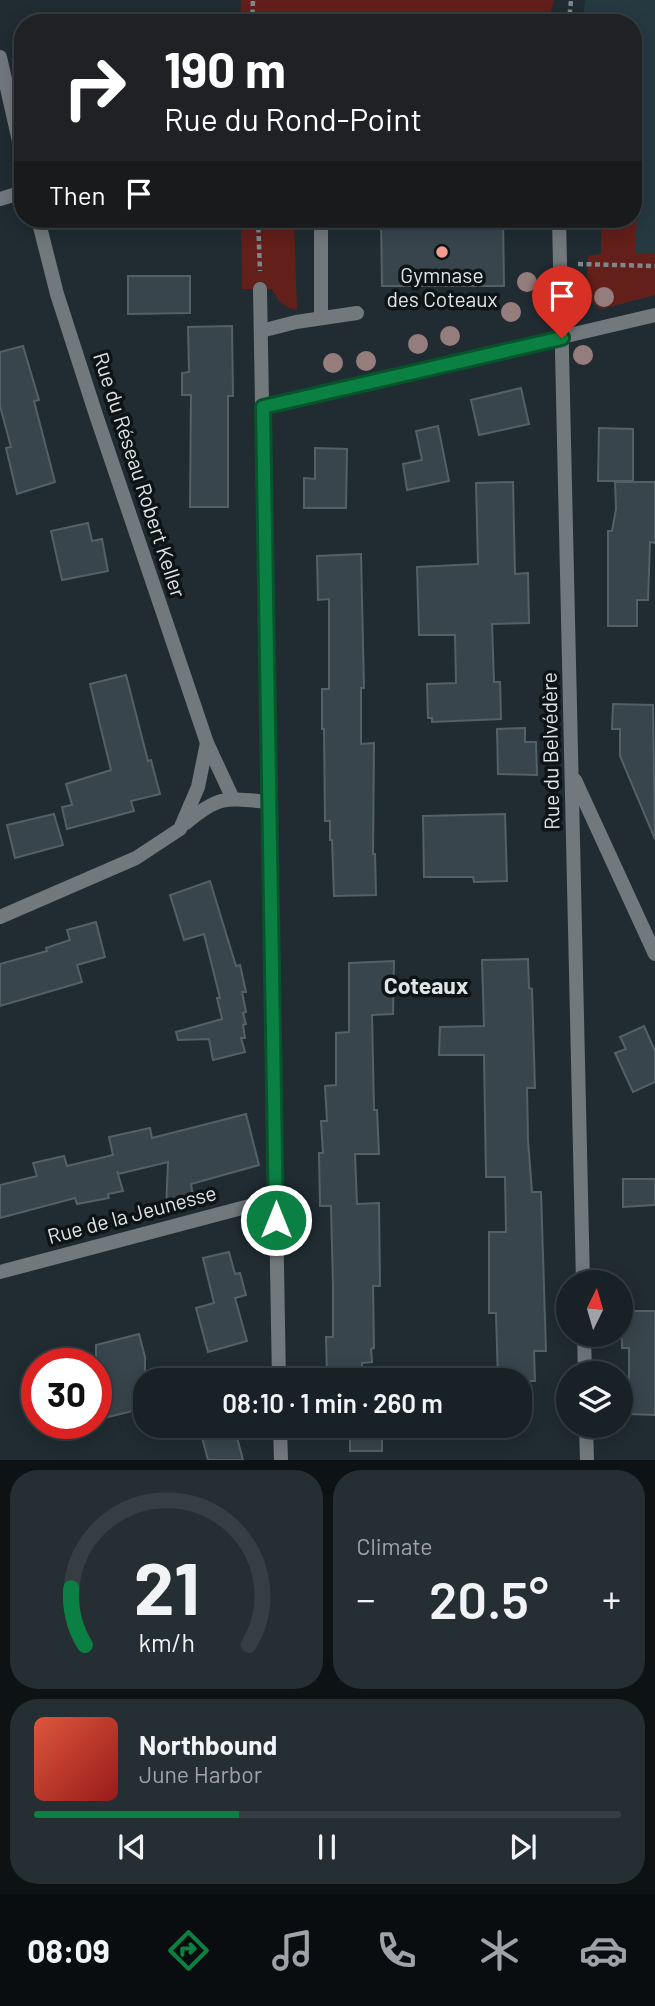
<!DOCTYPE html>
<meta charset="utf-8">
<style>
body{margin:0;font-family:Barlow,sans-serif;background:#252e32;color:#f1f3f6;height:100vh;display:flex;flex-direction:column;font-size:26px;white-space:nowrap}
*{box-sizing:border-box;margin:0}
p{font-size:23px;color:#9fa3a7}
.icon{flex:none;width:38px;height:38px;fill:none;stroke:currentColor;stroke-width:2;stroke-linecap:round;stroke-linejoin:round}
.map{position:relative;height:1460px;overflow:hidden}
.drawer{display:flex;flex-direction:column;gap:10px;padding:10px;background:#0d1215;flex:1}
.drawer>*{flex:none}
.guide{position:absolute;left:14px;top:14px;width:628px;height:214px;border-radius:28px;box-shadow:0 4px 18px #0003,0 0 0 2px #363e43;background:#202124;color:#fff;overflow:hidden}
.needle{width:46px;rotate:5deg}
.controls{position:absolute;left:556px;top:1270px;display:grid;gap:14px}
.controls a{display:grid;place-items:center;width:77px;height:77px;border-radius:50%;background:#182126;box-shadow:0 4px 18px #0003,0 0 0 2px #363e43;font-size:35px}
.speed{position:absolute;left:21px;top:1348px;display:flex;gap:14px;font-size:35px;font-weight:700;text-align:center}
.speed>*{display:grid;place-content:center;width:91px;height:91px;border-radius:50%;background:#182126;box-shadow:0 4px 18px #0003,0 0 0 2px #363e43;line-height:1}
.speed .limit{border:10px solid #d22;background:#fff;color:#111}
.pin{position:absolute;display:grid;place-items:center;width:60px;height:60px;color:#fff;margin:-72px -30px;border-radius:50% 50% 50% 0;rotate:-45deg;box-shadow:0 0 7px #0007}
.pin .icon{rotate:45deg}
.me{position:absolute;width:77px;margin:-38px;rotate:0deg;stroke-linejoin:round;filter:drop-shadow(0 0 5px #0008)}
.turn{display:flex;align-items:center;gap:24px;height:147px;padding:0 35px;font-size:32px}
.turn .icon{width:91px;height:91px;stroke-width:2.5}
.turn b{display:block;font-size:49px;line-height:60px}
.then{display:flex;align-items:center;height:66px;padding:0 35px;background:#0003;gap:14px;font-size:26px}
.big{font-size:52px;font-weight:600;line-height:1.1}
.drawer .tile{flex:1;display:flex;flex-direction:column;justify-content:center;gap:10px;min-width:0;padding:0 24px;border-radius:28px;background:#252e32}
.drawer .dial{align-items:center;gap:0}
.dial svg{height:182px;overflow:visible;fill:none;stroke:#363e43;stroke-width:7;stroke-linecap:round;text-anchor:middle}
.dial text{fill:#f1f3f6;stroke:none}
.song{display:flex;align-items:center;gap:21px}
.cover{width:84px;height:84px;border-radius:10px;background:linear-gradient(135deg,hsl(10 70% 55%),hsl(0 70% 35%))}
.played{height:7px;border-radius:4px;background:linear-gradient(90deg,#0b8043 35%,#363e43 35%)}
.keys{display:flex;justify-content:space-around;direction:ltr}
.heat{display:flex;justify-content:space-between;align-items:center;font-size:38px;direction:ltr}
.drawer .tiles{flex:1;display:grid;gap:10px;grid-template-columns:1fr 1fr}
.tile:last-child{grid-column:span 2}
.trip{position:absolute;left:133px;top:1368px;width:399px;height:70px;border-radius:28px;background:#182126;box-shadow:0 4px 18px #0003,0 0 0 2px #363e43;font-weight:600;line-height:70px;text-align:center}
.tab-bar{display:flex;height:112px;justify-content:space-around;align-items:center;background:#0a0d0f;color:#9fa3a7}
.tab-bar .icon{width:49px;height:49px}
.tab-bar .current{color:#0b8043}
.tab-bar b{font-size:32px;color:#f1f3f6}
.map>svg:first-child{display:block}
.built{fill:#253941}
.green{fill:#631f19}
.building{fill:#38454c;stroke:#536167;stroke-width:2}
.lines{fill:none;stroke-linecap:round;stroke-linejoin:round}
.path{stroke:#7d878c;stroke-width:4.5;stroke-dasharray:5 3.5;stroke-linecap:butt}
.lane{stroke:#72797c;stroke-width:14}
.street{stroke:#72797c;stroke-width:14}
.tree{fill:#947d7c}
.route-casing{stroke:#07532c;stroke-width:18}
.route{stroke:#0b8043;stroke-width:12}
.poi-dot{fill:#f59c91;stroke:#0e1416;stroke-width:2.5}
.labels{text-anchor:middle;stroke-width:7;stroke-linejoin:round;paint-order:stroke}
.poi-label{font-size:21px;fill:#dde5e9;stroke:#0e1416}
.street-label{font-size:21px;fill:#dde5e9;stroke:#0e1416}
.neighbourhood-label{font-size:23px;font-weight:bold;fill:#dde5e9;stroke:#0e1416}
</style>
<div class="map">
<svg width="655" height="1460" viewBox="0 0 655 1460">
<rect width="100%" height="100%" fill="#202c32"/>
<polygon class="built" points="585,0 655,0 655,295 602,309 594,305 588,293 588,256 601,254 601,219 634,219 634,23 583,23"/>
<g class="green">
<polygon points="241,0 554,0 548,23 240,23"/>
<path d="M634 92H643L635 253 655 254V295L602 309C582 300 588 275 588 256L601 254V219H634Z"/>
<path d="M241 219H294L297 310C283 307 278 301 272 289H242Z"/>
</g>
<g class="building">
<polygon points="381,219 503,219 504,286 382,286"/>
<polygon points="128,276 190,276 190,313 128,314"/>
<polygon points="232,326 233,396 228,396 228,507 190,507 191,395 182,395 182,373 189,372 188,327"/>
<polygon points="23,346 39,400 34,401 55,482 17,494 6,448 11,447 0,406 0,352"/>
<polygon points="521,388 529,424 479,435 471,400"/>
<polygon points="438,426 449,481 407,490 403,464 422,460 416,431"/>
<polygon points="599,428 633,429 633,481 598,481"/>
<polygon points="315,448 347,449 346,508 304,508 304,478 315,479"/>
<polygon points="513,482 515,574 528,573 529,623 492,624 494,682 500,682 501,719 432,722 432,718 428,718 427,684 456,683 455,635 419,635 417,567 478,564 476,483"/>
<polygon points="615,482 655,482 655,543 650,542 648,600 637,600 637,626 608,626 608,531 612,531 616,509"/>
<polygon points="88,523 92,541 102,539 108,571 62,580 51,531"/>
<polygon points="361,554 364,688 361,688 361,744 374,743 373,854 375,854 376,895 334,896 332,840 330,840 330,821 325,821 324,729 322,729 322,689 329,689 329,599 318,600 317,556"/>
<polygon points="126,675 148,761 151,760 160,794 131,801 134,811 67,829 62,807 72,805 66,784 111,770 90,684"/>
<polygon points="613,704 653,705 655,839 620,756 620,729 612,729"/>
<polygon points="525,728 525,742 536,742 537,775 498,774 497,729"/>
<polygon points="54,814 63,845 15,858 7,825"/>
<polygon points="505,814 507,881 474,882 473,877 424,877 423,816"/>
<polygon points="210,881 236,966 240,965 246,992 242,992 246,1012 243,1013 246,1024 243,1025 245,1038 241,1038 245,1052 213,1060 209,1039 178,1040 176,1032 222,1019 217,998 220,998 204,934 184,940 170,895"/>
<polygon points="96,922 105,957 77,965 82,982 0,1006 0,964 47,951 46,948 70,940 67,930"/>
<polygon points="528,959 529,988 532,989 535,1088 527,1088 528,1140 532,1192 541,1192 546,1351 534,1351 535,1381 498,1381 496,1313 489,1313 489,1232 506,1232 505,1177 486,1177 484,1055 439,1055 440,1027 484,1026 482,960"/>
<polygon points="394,961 393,1014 372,1015 374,1110 377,1110 379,1154 355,1154 357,1204 379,1203 380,1286 373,1286 374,1348 371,1349 372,1362 362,1363 362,1377 327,1376 326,1337 333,1337 333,1286 331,1206 320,1206 319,1153 323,1153 321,1121 327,1121 325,1086 336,1085 336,1033 349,1032 349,963"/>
<polygon points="644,1026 655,1051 655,1082 633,1092 615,1053 626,1049 620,1037"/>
<polygon points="246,1114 259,1165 191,1184 194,1203 166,1210 168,1162 118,1174 117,1171 123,1191 108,1194 109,1198 77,1204 75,1198 0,1218 0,1185 37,1176 33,1163 64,1156 67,1166 113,1155 109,1137 150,1128 152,1138"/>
<polygon points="623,1179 655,1179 655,1205 623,1207"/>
<polygon points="229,1252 235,1274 240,1273 246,1295 235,1298 247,1341 208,1352 196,1308 214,1303 203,1258"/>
<polygon points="621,1311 655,1311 655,1415 629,1414 629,1348 622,1348"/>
<polygon points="139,1334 145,1357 145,1408 96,1420 96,1345"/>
<polygon points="199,1426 234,1426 243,1460 208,1460"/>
<rect x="350" y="1426" width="32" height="25"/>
</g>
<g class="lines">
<g class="path">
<polyline points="252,23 253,0"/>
<polyline points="569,23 571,0"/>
<polyline points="258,219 260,271"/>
<polyline points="578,264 655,266"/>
</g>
<g class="lane">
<polyline points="321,219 321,318"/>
<polyline points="261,331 296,322 357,313"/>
</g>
<g class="street">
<polyline points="0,57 23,159"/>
<polyline points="0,199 23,192"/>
<polyline points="38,219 57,294 96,415 207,743 233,799"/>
<polyline points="559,219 583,1283"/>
<polyline points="260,289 279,1381"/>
<polyline points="263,407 655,315"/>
<polyline points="575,780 655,954"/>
<path d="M186 823C219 795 226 798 268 802"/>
<polyline points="0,917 136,858 180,829 198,787 207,743"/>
<polyline points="0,1272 276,1199"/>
<polyline points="584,1335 585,1374"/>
<polyline points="280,1426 281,1460"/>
<polyline points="586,1426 587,1460"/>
</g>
</g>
<g class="tree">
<circle cx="527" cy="282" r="10"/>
<circle cx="604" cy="297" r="10"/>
<circle cx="511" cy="312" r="10"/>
<circle cx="450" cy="336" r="10"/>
<circle cx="418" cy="344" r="10"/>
<circle cx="583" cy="355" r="10"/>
<circle cx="366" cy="361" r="10"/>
<circle cx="333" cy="363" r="10"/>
</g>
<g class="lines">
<g class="route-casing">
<polyline id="route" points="276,1220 263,407 562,338"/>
</g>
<use href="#route" class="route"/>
</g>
<circle class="poi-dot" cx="442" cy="252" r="7"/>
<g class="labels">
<g class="poi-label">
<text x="442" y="283">Gymnase<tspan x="442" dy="24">des Coteaux</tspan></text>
</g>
<g class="street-label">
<text transform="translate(139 475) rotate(72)" y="7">Rue du Réseau Robert Keller</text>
<text transform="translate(551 751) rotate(-91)" y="7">Rue du Belvédère</text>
<text transform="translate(132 1215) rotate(-15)" y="7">Rue de la Jeunesse</text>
</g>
<g class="neighbourhood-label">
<text x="426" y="994">Coteaux</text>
</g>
</g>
</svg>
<div class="controls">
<a><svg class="needle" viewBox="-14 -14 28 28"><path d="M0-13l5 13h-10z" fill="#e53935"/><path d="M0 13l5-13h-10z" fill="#9fa3a7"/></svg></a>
<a><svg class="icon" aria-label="layers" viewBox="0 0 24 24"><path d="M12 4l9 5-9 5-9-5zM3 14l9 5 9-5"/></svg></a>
</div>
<div class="speed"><div class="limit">30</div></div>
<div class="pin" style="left:562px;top:338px;background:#d93025"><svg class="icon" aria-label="arrive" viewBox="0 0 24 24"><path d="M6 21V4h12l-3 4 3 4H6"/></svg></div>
<svg class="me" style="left:276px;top:1220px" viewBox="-20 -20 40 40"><circle r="17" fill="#0b8043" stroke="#fff" stroke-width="3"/><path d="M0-11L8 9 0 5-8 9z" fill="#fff"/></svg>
<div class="trip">08:10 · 1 min · 260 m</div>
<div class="guide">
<div class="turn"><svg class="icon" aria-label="right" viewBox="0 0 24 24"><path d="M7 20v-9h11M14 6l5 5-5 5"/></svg><div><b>190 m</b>Rue du Rond-Point</div></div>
<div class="then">Then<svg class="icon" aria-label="arrive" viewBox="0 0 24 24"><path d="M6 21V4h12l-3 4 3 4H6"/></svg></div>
</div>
</div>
<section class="drawer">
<div class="tiles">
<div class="tile dial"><svg viewBox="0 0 100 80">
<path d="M14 69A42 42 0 1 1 86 69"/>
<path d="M14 69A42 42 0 0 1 8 44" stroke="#0b8043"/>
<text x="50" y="56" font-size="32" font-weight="700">21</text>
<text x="50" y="72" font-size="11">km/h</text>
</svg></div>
<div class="tile"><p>Climate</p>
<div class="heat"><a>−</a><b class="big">20.5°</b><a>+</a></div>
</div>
<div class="tile">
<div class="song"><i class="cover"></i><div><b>Northbound</b><p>June Harbor</p></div></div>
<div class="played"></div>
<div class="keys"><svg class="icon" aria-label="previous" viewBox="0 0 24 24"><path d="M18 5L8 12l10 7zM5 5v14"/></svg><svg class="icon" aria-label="pause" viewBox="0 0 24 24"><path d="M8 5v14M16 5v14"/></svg><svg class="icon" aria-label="next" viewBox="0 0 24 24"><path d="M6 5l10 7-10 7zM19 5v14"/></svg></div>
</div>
</div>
</section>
<nav class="tab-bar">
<b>08:09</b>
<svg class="icon current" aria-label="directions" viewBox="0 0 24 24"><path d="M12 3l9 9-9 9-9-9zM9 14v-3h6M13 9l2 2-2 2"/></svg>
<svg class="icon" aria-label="music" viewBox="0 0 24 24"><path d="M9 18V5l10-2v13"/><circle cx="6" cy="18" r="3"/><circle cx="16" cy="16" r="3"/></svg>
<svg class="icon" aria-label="phone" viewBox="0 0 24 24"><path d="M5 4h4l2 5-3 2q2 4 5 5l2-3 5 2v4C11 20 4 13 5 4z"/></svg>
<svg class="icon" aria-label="climate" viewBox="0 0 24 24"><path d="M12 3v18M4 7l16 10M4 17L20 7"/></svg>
<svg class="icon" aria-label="car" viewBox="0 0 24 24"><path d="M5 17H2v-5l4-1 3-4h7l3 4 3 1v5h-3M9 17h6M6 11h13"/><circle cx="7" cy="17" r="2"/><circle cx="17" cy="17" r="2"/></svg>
</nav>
